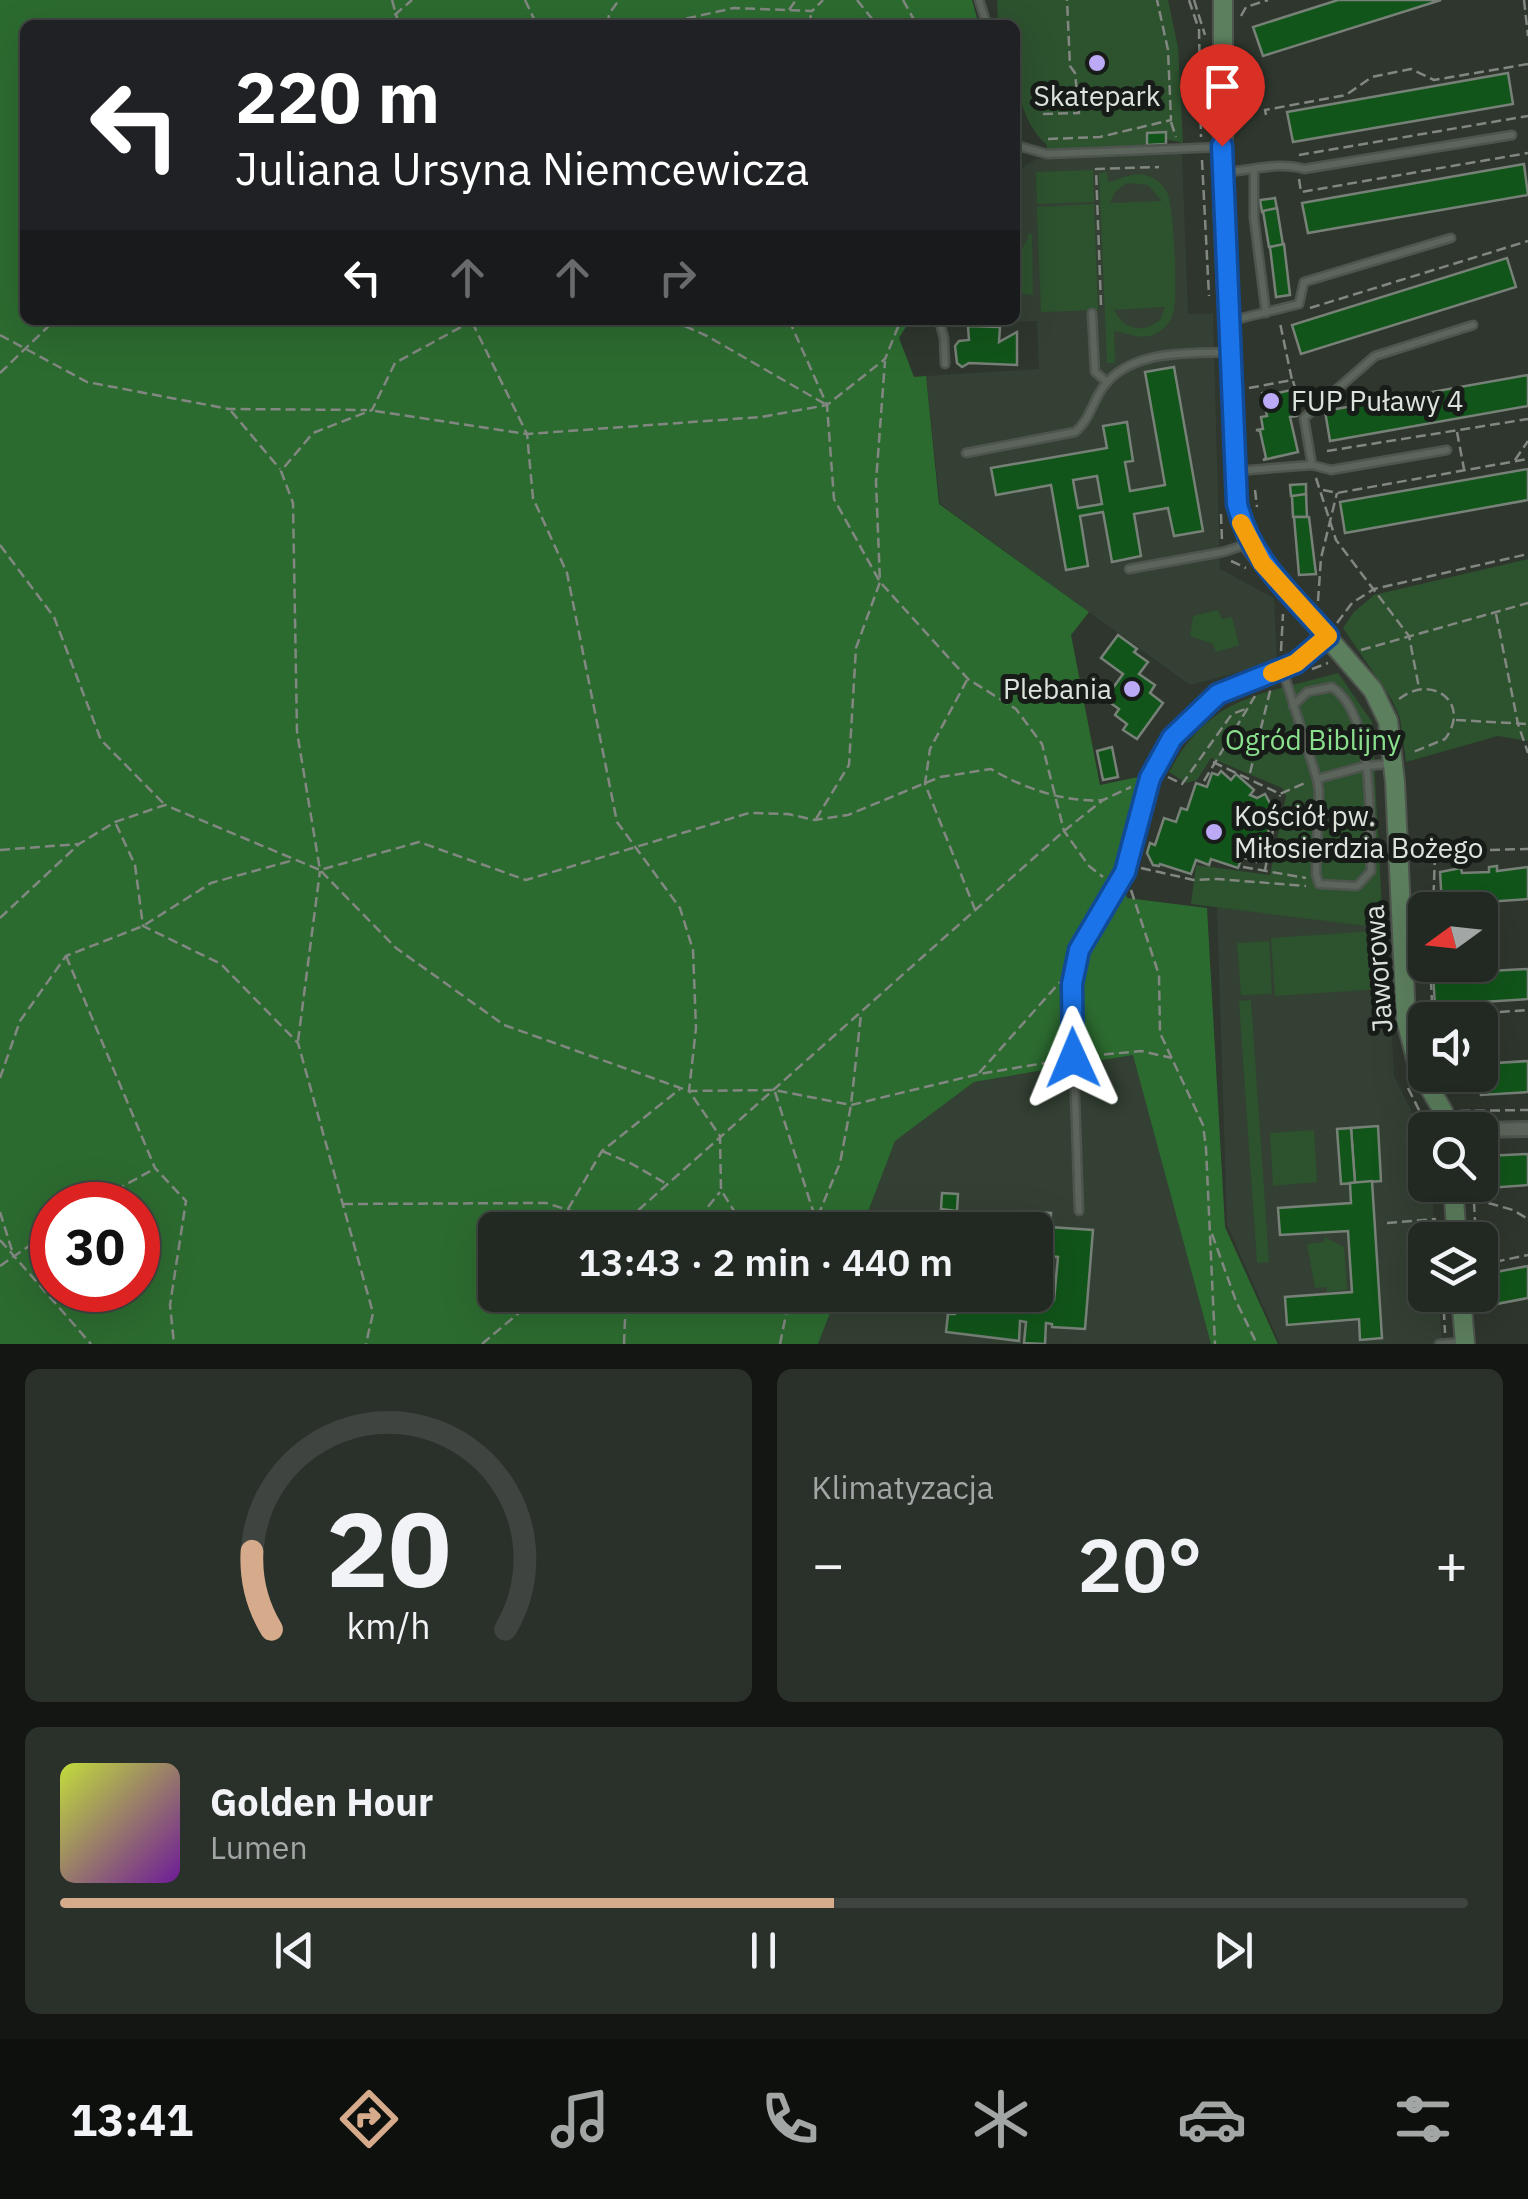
<!DOCTYPE html>
<html lang="pl">
<meta charset="utf-8">
<style>
body{margin:0;font-family:"IBM Plex Sans",sans-serif;background:#2a302a;color:#f1f3f6;height:100vh;display:flex;flex-direction:column;font-size:38px;white-space:nowrap}
*{box-sizing:border-box;margin:0}
p{font-size:32px;color:#a2a6a5}
.icon{flex:none;width:55px;height:55px;fill:none;stroke:currentColor;stroke-width:2;stroke-linecap:round;stroke-linejoin:round}
.map{position:relative;height:1344px;overflow:hidden}
.details{display:flex;flex-direction:column;gap:25px;padding:25px;background:#131613;flex:1}
.details>*{flex:none}
.banner{position:absolute;left:20px;top:20px;width:1000px;height:305px;border-radius:15px;box-shadow:0 10px 40px #0002,0 0 0 2px #3f4440;background:#202124;color:#fff;overflow:hidden}
.needle{width:65px;rotate:255deg}
.buttons{position:absolute;left:1408px;top:892px;display:grid;gap:20px}
.buttons a{display:grid;place-items:center;width:90px;height:90px;border-radius:15px;background:#222822;box-shadow:0 10px 40px #0002,0 0 0 2px #3f4440;font-size:50px}
.speed{position:absolute;left:30px;top:1182px;display:flex;gap:20px;font-size:50px;font-weight:700;text-align:center}
.speed>*{display:grid;place-content:center;width:130px;height:130px;border-radius:50%;background:#222822;box-shadow:0 10px 40px #0002,0 0 0 2px #3f4440;line-height:1}
.speed .limit{border:15px solid #d22;background:#fff;color:#111}
.pin{position:absolute;display:grid;place-items:center;width:85px;height:85px;color:#fff;margin:-102px -42px;border-radius:50% 50% 50% 0;rotate:-45deg;box-shadow:0 0 10px #0007}
.pin .icon{rotate:45deg}
.me{position:absolute;width:110px;margin:-55px;rotate:359deg;stroke-linejoin:round;filter:drop-shadow(0 0 8px #0008)}
.turn{display:flex;align-items:center;gap:35px;height:210px;padding:0 50px;font-size:45px}
.turn .icon{width:130px;height:130px;stroke-width:2.5}
.turn b{display:block;font-size:70px;line-height:85px}
.lanes{display:flex;align-items:center;height:95px;padding:0 50px;background:#0003;justify-content:center;gap:50px;direction:ltr}
.lanes .off{opacity:.35}
.big{font-size:75px;font-weight:600;line-height:1.1}
.details .card{flex:1;display:flex;flex-direction:column;justify-content:center;gap:15px;min-width:0;padding:0 35px;border-radius:15px;background:#2a302a}
.details .dial{align-items:center;gap:0}
.dial svg{height:260px;overflow:visible;fill:none;stroke:#3f4440;stroke-width:7;stroke-linecap:round;text-anchor:middle}
.dial text{fill:#f1f3f6;stroke:none}
.song{display:flex;align-items:center;gap:30px}
.cover{width:120px;height:120px;border-radius:15px;background:linear-gradient(135deg,hsl(70 70% 55%),hsl(280 70% 35%))}
.played{height:10px;border-radius:5px;background:linear-gradient(90deg,#d6ab8b 55%,#3f4440 55%)}
.keys{display:flex;justify-content:space-around;direction:ltr}
.heat{display:flex;justify-content:space-between;align-items:center;font-size:55px;direction:ltr}
.details .tiles{flex:1;display:grid;gap:25px;grid-template-columns:1fr 1fr}
.card:last-child{grid-column:span 2}
.trip{position:absolute;left:478px;top:1212px;width:575px;height:100px;border-radius:15px;background:#222822;box-shadow:0 10px 40px #0002,0 0 0 2px #3f4440;font-weight:600;line-height:100px;text-align:center}
.tabs{display:flex;height:160px;justify-content:space-around;align-items:center;background:#0e100e;color:#a2a6a5}
.tabs .icon{width:70px;height:70px}
.tabs .current{color:#d6ab8b}
.tabs b{font-size:45px;color:#f1f3f6}
.map>svg:first-child{display:block}
.built{fill:#334033}
.green{fill:#2d522e;fill-rule:evenodd}
.forest{fill:#2c6b30;fill-rule:evenodd}
.building{fill:#11551a;stroke:#778177;stroke-width:2.5;fill-rule:evenodd}
.lines{fill:none;stroke-linecap:round;stroke-linejoin:round}
.lane-casing{stroke:#4e544e;stroke-width:11}
.street-casing{stroke:#4e544e;stroke-width:18}
.secondary-casing{stroke:#4e544e;stroke-width:22}
.path{stroke:#828881;stroke-width:2.5;stroke-dasharray:10 5;stroke-linecap:butt}
.lane{stroke:#5c655c;stroke-width:6}
.street{stroke:#5c655c;stroke-width:12}
.secondary{stroke:#5c7f5e;stroke-width:18}
.route-casing{stroke:#114b97;stroke-width:25}
.route{stroke:#1a73e8;stroke-width:18}
.slow{stroke:#f59e0b;stroke-width:18}
.poi-dot{fill:#bcaaf6;stroke:#181c18;stroke-width:4}
.labels{text-anchor:middle;stroke-width:10;stroke-linejoin:round;paint-order:stroke}
.poi-label{font-size:28px;fill:#dee3de;stroke:#181c18;text-anchor:start}
.park-label{font-size:28px;fill:#8ae08d;stroke:#181c18}
.street-label{font-size:28px;fill:#dee3de;stroke:#181c18}
</style>
<div class="map">
<svg width="1528" height="1344" viewBox="0 0 1528 1344">
<rect width="100%" height="100%" fill="#2e362d"/>
<g class="built">
<polygon points="1182,153 1188,314 1213,314 1220,569 1274,598 1277,662 1190,685 940,504 926,376 1039,369 1037,321 985,323 985,320 1015,320 1015,195 1019,170 1036,159"/>
<polygon points="1217,907 1386,928 1394,1076 1425,1139 1425,1185 1432,1185 1435,1240 1425,1240 1425,1295 1439,1295 1442,1344 1280,1344 1227,1225"/>
<polygon points="1134,1055 1211,1344 818,1344 837,1295 1035,1295 1035,1230 861,1230 895,1141 974,1082"/>
</g>
<g class="green">
<path d="M997 0H1168L1178 47 1183 143 1166 139 1165 132 1147 133V145L1047 150V145C1014 116 1015 66 1015 25H998Z"/>
<polygon points="1093,170 1094,202 1037,204 1036,172"/>
<path d="M1107 172 1108 182C1124 179 1136 169 1153 178 1160 182 1165 188 1168 195 1174 210 1178 299 1173 313 1171 321 1166 327 1159 332 1143 342 1129 333 1114 331L1115 363H1107L1099 173ZM1127 183 1148 185 1162 201 1110 203 1116 191ZM1165 307 1160 320C1143 334 1124 330 1114 310Z"/>
<polygon points="1094,204 1098,310 1041,312 1037,207"/>
<polygon points="1032,233 1033,295 1015,293 1015,259 1028,239 1027,235"/>
<polygon points="1528,559 1528,741 1498,736 1406,762 1400,718 1392,700 1343,628 1354,612 1374,595"/>
<polygon points="1218,610 1222,619 1232,617 1239,645 1216,652 1213,644 1190,636 1193,616"/>
<path d="M1338 673 1372 722 1383 928 1191 904 1196 865 1270 875 1286 796 1282 788 1211 758 1197 780 1186 783 1169 772C1210 694 1262 695 1338 673Z"/>
<polygon points="1376,931 1380,989 1275,996 1271,938"/>
<polygon points="1269,941 1272,994 1241,995 1237,943"/>
<polygon points="1251,1000 1269,1262 1257,1263 1239,1001"/>
<polygon points="1314,1130 1317,1182 1273,1186 1270,1133"/>
<polygon points="1324,1237 1344,1247 1347,1290 1327,1292 1327,1287 1315,1288 1307,1244 1324,1242"/>
</g>
<path class="forest" d="M0 0H972L979 25H25V320H947L909 322 899 338 914 377 926 376 939 504 1089 612 1071 635 1100 785 1138 777 1118 867 1127 898 1207 908 1225 1227 1278 1344H1211L1133 1055 974 1082 895 1141 861 1230H495V1295H837L818 1344H0ZM52 1205H138V1290H52Z"/>
<g class="building">
<polygon points="1338,0 1441,0 1263,56 1253,27"/>
<polygon points="1508,73 1513,104 1293,142 1287,112"/>
<polygon points="1166,132 1166,144 1147,145 1147,133"/>
<polygon points="1524,164 1528,195 1308,233 1302,203"/>
<polygon points="1275,198 1277,209 1262,212 1260,200"/>
<polygon points="1277,208 1283,245 1269,247 1263,211"/>
<polygon points="1284,244 1290,295 1276,297 1270,247"/>
<polygon points="1507,258 1516,287 1301,354 1292,325"/>
<polygon points="968,326 1000,327 999,342 1017,332 1017,365 969,363 962,367 957,363 955,346 959,341 969,340"/>
<path d="M1174 367 1203 531 1174 536 1168 508 1134 514 1141 556 1112 562 1103 512 1080 516 1088 566 1066 570 1051 485 996 495 991 468 1107 448 1103 426 1127 422 1133 461 1125 462 1130 491 1165 485 1145 372ZM1097 476 1102 504 1078 508 1073 480Z"/>
<polygon points="1528,375 1528,406 1330,441 1325,411"/>
<polygon points="1291,387 1297,416 1290,417 1298,452 1263,460 1266,458 1260,431 1256,430 1263,429 1261,417 1267,416 1262,392 1264,396 1291,390"/>
<polygon points="1528,469 1528,500 1345,533 1340,502"/>
<polygon points="1306,484 1306,496 1291,496 1290,485"/>
<polygon points="1306,494 1307,517 1293,517 1292,496"/>
<polygon points="1294,517 1309,517 1316,574 1299,575"/>
<polygon points="1118,635 1137,649 1134,652 1148,662 1139,674 1155,685 1150,693 1163,703 1137,739 1123,730 1127,724 1115,715 1119,709 1105,699 1123,674 1101,658"/>
<polygon points="1112,747 1118,777 1103,780 1097,751"/>
<polygon points="1221,771 1231,780 1236,774 1254,790 1250,795 1257,798 1265,794 1272,807 1263,811 1261,818 1268,818 1269,842 1262,843 1263,855 1258,856 1256,862 1242,857 1238,868 1211,859 1209,865 1196,860 1191,874 1160,864 1159,866 1153,865 1147,853 1150,843 1155,845 1164,818 1176,822 1181,808 1187,810 1196,783 1207,787 1212,773 1218,775"/>
<polygon points="1497,866 1497,871 1528,867 1528,899 1442,905 1440,872 1461,868 1462,873 1489,872 1489,867"/>
<polygon points="1528,969 1528,999 1435,1005 1433,974"/>
<polygon points="1528,1061 1528,1092 1481,1095 1480,1064"/>
<polygon points="1378,1126 1381,1181 1355,1183 1351,1128"/>
<polygon points="1351,1128 1355,1183 1341,1184 1337,1129"/>
<polygon points="1528,1154 1528,1185 1487,1188 1485,1156"/>
<polygon points="1372,1181 1382,1338 1360,1340 1359,1319 1287,1325 1285,1297 1352,1292 1348,1231 1280,1235 1278,1208 1351,1203 1350,1183"/>
<polygon points="942,1193 958,1194 957,1211 941,1209"/>
<polygon points="1036,1212 1051,1213 1050,1227 1093,1230 1085,1329 1052,1327 1052,1324 1046,1323 1045,1344 1024,1343 1026,1322 1020,1321 1019,1341 946,1332 948,1314 955,1314 956,1299 992,1302 992,1295 1022,1295 1054,1300 1058,1257 1035,1255 1035,1230 987,1230 988,1221 1035,1225"/>
<polygon points="1528,1266 1528,1298 1486,1306 1480,1275"/>
</g>
<g class="lines">
<g class="lane-casing">
<g id="lane">
<polyline points="979,0 987,25"/>
<polyline points="1015,145 1047,154 1221,147"/>
<path d="M1224 172C1251 171 1278 161 1304 169L1512 135"/>
<polyline points="1254,172 1254,218 1266,313"/>
<polyline points="1092,313 1095,372 1107,382"/>
<polyline points="939,320 944,338 945,364"/>
<polyline points="1230,321 1299,304 1304,282 1451,238"/>
<path d="M966 453 1075 432C1090 420 1093 400 1104 386 1132 349 1188 354 1228 352"/>
<polyline points="1312,465 1304,418 1375,356 1473,325"/>
<polyline points="1236,471 1312,465 1331,470 1447,450"/>
<polyline points="1129,569 1223,552 1248,544"/>
<path d="M1283 671 1317 779 1319 791 1316 874 1319 884 1357 886 1371 871C1369 822 1376 717 1332 687L1307 692 1293 706"/>
<polyline points="1317,779 1365,766 1389,764"/>
<polyline points="1074,1067 1079,1211"/>
<polyline points="1439,1344 1463,1342"/>
</g>
</g>
<g class="street-casing">
<g id="street">
<polyline points="1074,1065 1074,966 1085,938 1125,873 1150,778 1171,738 1218,694 1296,663 1328,635"/>
<polyline points="1480,1130 1528,1129"/>
</g>
</g>
<g class="secondary-casing">
<g id="secondary">
<polyline points="1223,0 1223,204 1237,504 1249,544 1263,563 1373,690 1388,721 1395,782 1406,1020 1419,1070 1443,1111 1449,1130"/>
<polyline points="1453,1185 1457,1240"/>
<polyline points="1461,1295 1465,1344"/>
</g>
</g>
<g class="path">
<polyline points="392,0 399,25"/>
<polyline points="525,0 537,25"/>
<polyline points="857,0 877,25"/>
<polyline points="903,0 917,25"/>
<polyline points="1189,0 1198,27"/>
<polyline points="1194,0 1205,35"/>
<polyline points="1524,0 1528,36"/>
<polyline points="789,10 796,0"/>
<polyline points="1241,16 1246,7 1268,0"/>
<polyline points="383,25 412,0"/>
<polyline points="608,25 609,14 619,0"/>
<polyline points="657,25 734,8 812,11 823,0"/>
<polyline points="810,25 811,12"/>
<polyline points="1199,29 1201,137"/>
<polyline points="1043,114 1079,113 1075,73 1070,66 1067,0"/>
<polyline points="1266,115 1265,110 1346,95 1372,77 1411,69 1434,80 1528,64"/>
<polyline points="1171,122 1176,137"/>
<polyline points="1048,139 1100,137 1171,120 1168,50 1157,0"/>
<polyline points="1299,155 1528,116"/>
<polyline points="1202,160 1209,296"/>
<polyline points="1299,179 1301,192 1528,153"/>
<polyline points="1101,305 1096,169 1159,167"/>
<polyline points="1310,308 1528,241"/>
<polyline points="474,320 395,363 372,410 313,433 281,471 293,503 297,732 320,870 396,948 504,1025 689,1091 774,1090 851,1105 979,1074 1057,1061"/>
<polyline points="671,320 707,336 825,404"/>
<polyline points="789,320 827,405 834,499 880,582 968,679 1016,709 1042,744 1064,831 1089,866 1103,877"/>
<polyline points="472,322 527,434 533,498 567,573 617,822 680,908 693,950 696,1028 689,1091 720,1136 721,1190 746,1230"/>
<polyline points="0,335 87,382 229,409 367,410"/>
<polyline points="0,373 55,320"/>
<polyline points="1293,381 1301,407"/>
<polyline points="1249,388 1292,380 1280,323"/>
<polyline points="231,411 280,469"/>
<polyline points="375,411 527,434 761,417 827,405 885,359 898,327 904,320"/>
<polyline points="1457,432 1464,469"/>
<polyline points="1327,451 1528,419"/>
<polyline points="1515,460 1528,441"/>
<polyline points="1316,478 1336,540 1409,636 1419,688"/>
<polyline points="1255,490 1257,507"/>
<polyline points="1323,490 1337,493 1528,459"/>
<polyline points="1221,514 1222,541"/>
<polyline points="0,545 54,617 101,740 165,805"/>
<polyline points="1231,561 1246,568"/>
<polyline points="1318,601 1321,558 1337,493"/>
<polyline points="1496,614 1518,724 1528,753"/>
<polyline points="1337,623 1352,603 1374,589 1528,554"/>
<polyline points="1361,650 1528,603"/>
<polyline points="1281,651 1283,614"/>
<polyline points="1312,669 1328,663"/>
<polyline points="967,680 930,749 925,784 976,912"/>
<path d="M1399 699C1432 673 1472 703 1445 739L1411 753"/>
<polyline points="1456,720 1528,724"/>
<polyline points="1213,762 1280,794 1307,782"/>
<polyline points="1250,773 1271,687"/>
<polyline points="1168,777 1182,784 1232,714 1248,708"/>
<polyline points="1204,781 1255,696"/>
<polyline points="816,819 849,765 856,648 880,582 876,482 885,361"/>
<polyline points="116,824 135,865 143,926 221,964 298,1043 373,1313 366,1344"/>
<polyline points="0,850 78,844"/>
<polyline points="1415,852 1528,849"/>
<polyline points="1243,867 1306,878"/>
<polyline points="1141,868 1194,880 1217,879 1306,886"/>
<polyline points="1265,870 1280,795"/>
<polyline points="1131,890 1159,975 1160,1033 1203,1125 1206,1148 1215,1344"/>
<polyline points="1433,910 1435,855"/>
<path d="M0 918 79 844 115 822 165 805 320 870 419 842 526 880 749 813 788 814 815 820 848 815 940 777 991 769C1023 788 1066 803 1103 800"/>
<polyline points="66,956 155,1168 186,1201 170,1305 174,1344"/>
<polyline points="1430,965 1433,1020"/>
<polyline points="1425,1017 1528,1010"/>
<polyline points="298,1041 320,871"/>
<polyline points="1089,1056 1141,1051 1172,1058"/>
<polyline points="979,1073 1060,982"/>
<polyline points="0,1078 20,1021 66,956 143,926 211,883 294,860"/>
<polyline points="1408,1088 1429,1130"/>
<polyline points="775,1092 815,1217"/>
<polyline points="1460,1111 1528,1110"/>
<polyline points="602,1151 632,1164 665,1183"/>
<polyline points="1474,1199 1513,1210 1528,1219"/>
<polyline points="1474,1202 1476,1240"/>
<polyline points="343,1204 546,1203 631,1230"/>
<polyline points="89,1205 154,1169"/>
<polyline points="568,1209 602,1151 680,1089"/>
<polyline points="0,1212 13,1254"/>
<polyline points="1387,1223 1436,1219"/>
<polyline points="616,1230 1064,831 1103,800 1131,787"/>
<polyline points="689,1230 720,1192"/>
<polyline points="812,1230 840,1163 851,1105 861,1014"/>
<polyline points="1212,1234 1236,1301 1257,1344"/>
<polyline points="0,1240 91,1344"/>
<polyline points="1480,1265 1528,1255"/>
<polyline points="0,1266 52,1230"/>
<polyline points="1443,1295 1445,1333"/>
<polyline points="482,1344 540,1295"/>
<polyline points="624,1344 626,1295"/>
<polyline points="780,1344 790,1295"/>
</g>
<use href="#lane" class="lane"/>
<use href="#street" class="street"/>
<use href="#secondary" class="secondary"/>
</g>
<g class="lines">
<g class="route-casing">
<path id="route" d="M1073 1058 1072 984 1079 950 1125 872 1150 778 1172 738 1218 694 1296 663 1328 636C1291 594 1250 559 1237 504L1222 146"/>
</g>
<use href="#route" class="route"/>
<polyline class="slow" points="1241,523 1262,563 1328,636 1296,663 1272,673"/>
</g>
<g class="poi-dot">
<circle cx="1097" cy="63" r="10"/>
<circle cx="1271" cy="401" r="10"/>
<circle cx="1132" cy="689" r="10"/>
<circle cx="1214" cy="832" r="10"/>
</g>
<g class="labels">
<g class="poi-label">
<text x="1097" y="106" text-anchor="middle">Skatepark</text>
<text x="1291" y="411">FUP Puławy 4</text>
<text x="1112" y="699" text-anchor="end">Plebania</text>
<text x="1234" y="826">Kościół pw.<tspan x="1234" dy="32">Miłosierdzia Bożego</tspan></text>
</g>
<g class="park-label">
<text x="1313" y="750">Ogród Biblijny</text>
</g>
<g class="street-label">
<text transform="translate(1378 969) rotate(-94)" y="10">Jaworowa</text>
</g>
</g>
</svg>
<div class="buttons">
<a><svg class="needle" viewBox="-14 -14 28 28"><path d="M0-13l5 13h-10z" fill="#e53935"/><path d="M0 13l5-13h-10z" fill="#a2a6a5"/></svg></a>
<a><svg class="icon" aria-label="sound" viewBox="0 0 24 24"><path d="M4 9h4l5-4v14l-5-4H4zM17 9q2 3 0 6"/></svg></a>
<a><svg class="icon" aria-label="search" viewBox="0 0 24 24"><circle cx="10" cy="10" r="6"/><path d="M15 15l6 6"/></svg></a>
<a><svg class="icon" aria-label="layers" viewBox="0 0 24 24"><path d="M12 4l9 5-9 5-9-5zM3 14l9 5 9-5"/></svg></a>
</div>
<div class="speed"><div class="limit">30</div></div>
<div class="pin" style="left:1222px;top:146px;background:#d93025"><svg class="icon" aria-label="arrive" viewBox="0 0 24 24"><path d="M6 21V4h12l-3 4 3 4H6"/></svg></div>
<svg class="me" style="left:1073px;top:1058px" viewBox="-20 -20 40 40"><path d="M0-17L14 15 0 8-14 15z" fill="#1a73e8" stroke="#fff" stroke-width="4"/></svg>
<div class="trip">13:43 · 2 min · 440 m</div>
<div class="banner">
<div class="turn"><svg class="icon" aria-label="left" viewBox="0 0 24 24"><path d="M17 20v-9H6M10 6l-5 5 5 5"/></svg><div><b>220 m</b>Juliana Ursyna Niemcewicza</div></div>
<div class="lanes"><svg class="icon" aria-label="left" viewBox="0 0 24 24"><path d="M17 20v-9H6M10 6l-5 5 5 5"/></svg><svg class="icon off" aria-label="ahead" viewBox="0 0 24 24"><path d="M12 20V5M6 11l6-6 6 6"/></svg><svg class="icon off" aria-label="ahead" viewBox="0 0 24 24"><path d="M12 20V5M6 11l6-6 6 6"/></svg><svg class="icon off" aria-label="right" viewBox="0 0 24 24"><path d="M7 20v-9h11M14 6l5 5-5 5"/></svg></div>
</div>
</div>
<section class="details">
<div class="tiles">
<div class="card dial"><svg viewBox="0 0 100 80">
<path d="M14 69A42 42 0 1 1 86 69"/>
<path d="M14 69A42 42 0 0 1 8 45" stroke="#d6ab8b"/>
<text x="50" y="56" font-size="32" font-weight="700">20</text>
<text x="50" y="72" font-size="11">km/h</text>
</svg></div>
<div class="card"><p>Klimatyzacja</p>
<div class="heat"><a>−</a><b class="big">20°</b><a>+</a></div>
</div>
<div class="card">
<div class="song"><i class="cover"></i><div><b>Golden Hour</b><p>Lumen</p></div></div>
<div class="played"></div>
<div class="keys"><svg class="icon" aria-label="previous" viewBox="0 0 24 24"><path d="M18 5L8 12l10 7zM5 5v14"/></svg><svg class="icon" aria-label="pause" viewBox="0 0 24 24"><path d="M8 5v14M16 5v14"/></svg><svg class="icon" aria-label="next" viewBox="0 0 24 24"><path d="M6 5l10 7-10 7zM19 5v14"/></svg></div>
</div>
</div>
</section>
<nav class="tabs">
<b>13:41</b>
<svg class="icon current" aria-label="directions" viewBox="0 0 24 24"><path d="M12 3l9 9-9 9-9-9zM9 14v-3h6M13 9l2 2-2 2"/></svg>
<svg class="icon" aria-label="music" viewBox="0 0 24 24"><path d="M9 18V5l10-2v13"/><circle cx="6" cy="18" r="3"/><circle cx="16" cy="16" r="3"/></svg>
<svg class="icon" aria-label="phone" viewBox="0 0 24 24"><path d="M5 4h4l2 5-3 2q2 4 5 5l2-3 5 2v4C11 20 4 13 5 4z"/></svg>
<svg class="icon" aria-label="climate" viewBox="0 0 24 24"><path d="M12 3v18M4 7l16 10M4 17L20 7"/></svg>
<svg class="icon" aria-label="car" viewBox="0 0 24 24"><path d="M5 17H2v-5l4-1 3-4h7l3 4 3 1v5h-3M9 17h6M6 11h13"/><circle cx="7" cy="17" r="2"/><circle cx="17" cy="17" r="2"/></svg>
<svg class="icon" aria-label="filters" viewBox="0 0 24 24"><path d="M4 7h16M4 17h16"/><circle cx="9" cy="7" r="2"/><circle cx="15" cy="17" r="2"/></svg>
</nav>
